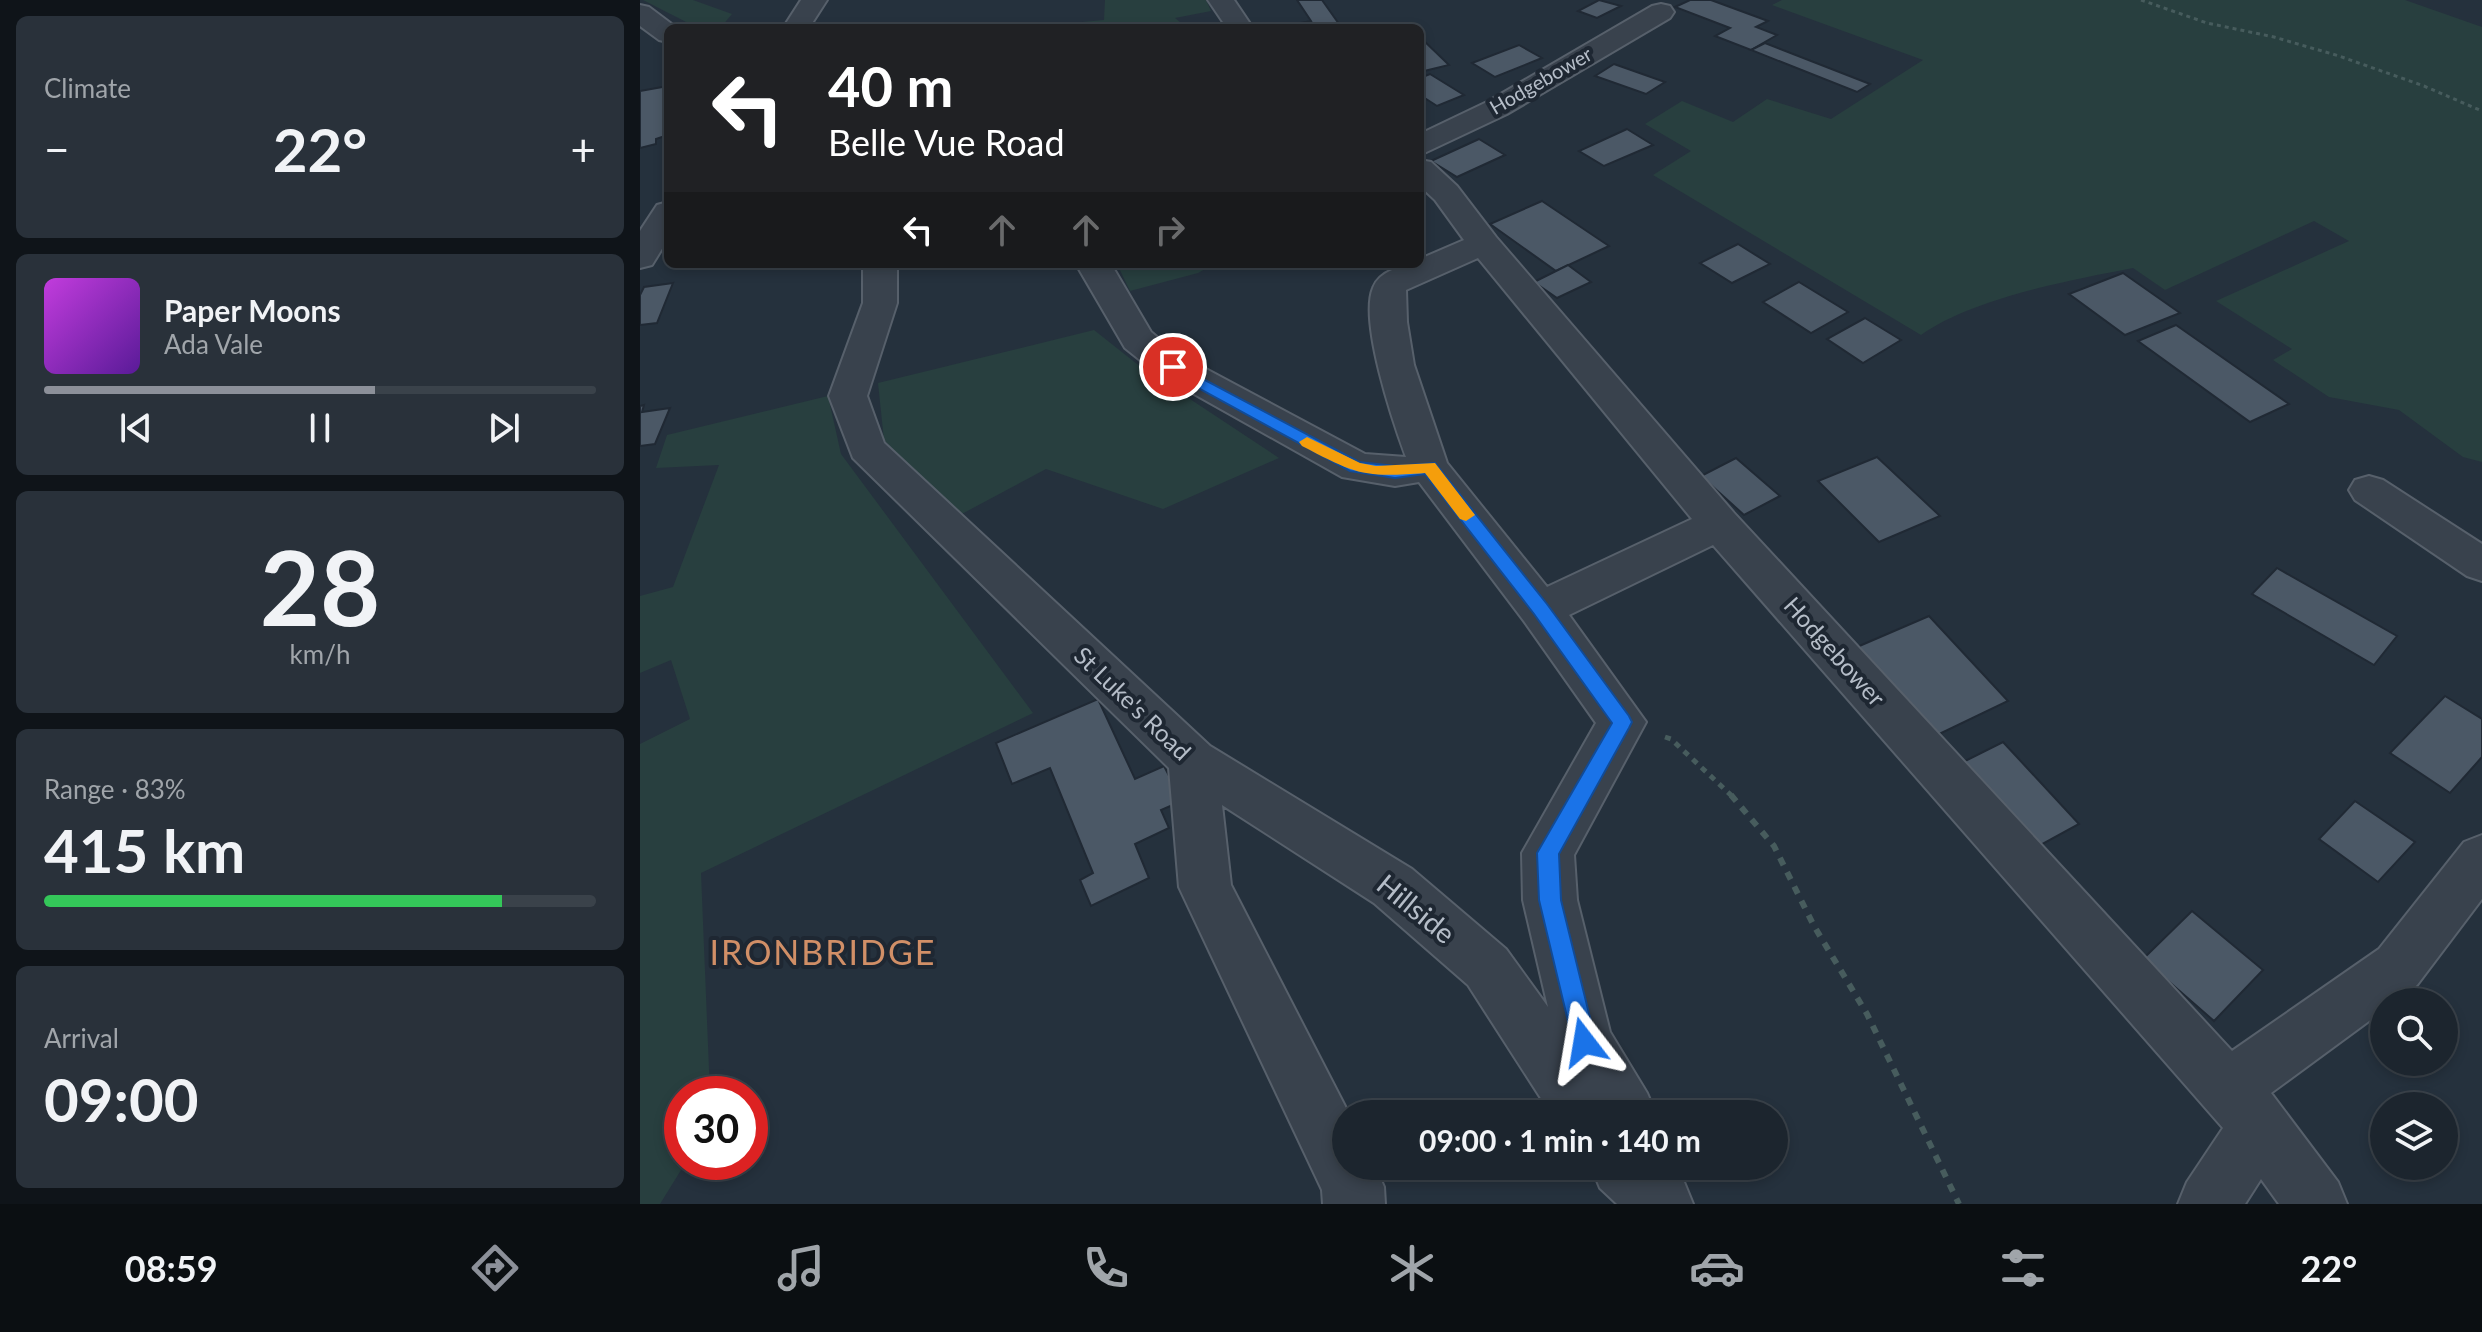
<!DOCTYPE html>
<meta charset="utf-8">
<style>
body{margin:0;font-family:Lato,sans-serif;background:#29313a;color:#f1f3f6;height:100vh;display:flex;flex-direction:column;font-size:30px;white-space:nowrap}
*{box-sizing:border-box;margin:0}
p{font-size:26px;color:#a0a5aa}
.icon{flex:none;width:44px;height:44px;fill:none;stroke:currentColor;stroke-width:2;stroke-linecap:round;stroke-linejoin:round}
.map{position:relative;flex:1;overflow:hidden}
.drawer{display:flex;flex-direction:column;gap:16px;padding:16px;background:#0f1419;width:640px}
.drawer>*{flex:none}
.guide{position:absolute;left:24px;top:24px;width:760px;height:244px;border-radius:12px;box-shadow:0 4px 12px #0003,0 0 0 2px #3a424a;background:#202124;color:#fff;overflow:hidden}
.fabs{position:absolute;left:1730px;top:988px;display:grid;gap:16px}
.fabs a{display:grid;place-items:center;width:88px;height:88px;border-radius:50%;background:#1c252e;box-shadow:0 4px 12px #0003,0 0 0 2px #3a424a;font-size:40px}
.speed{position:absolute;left:24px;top:1076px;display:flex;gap:16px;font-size:40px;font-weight:700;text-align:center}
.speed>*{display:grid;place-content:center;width:104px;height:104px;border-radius:50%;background:#1c252e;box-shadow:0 4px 12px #0003,0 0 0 2px #3a424a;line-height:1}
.speed .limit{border:12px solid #d22;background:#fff;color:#111}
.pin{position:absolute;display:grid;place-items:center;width:68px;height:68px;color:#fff;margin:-34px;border:4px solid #fff;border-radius:50%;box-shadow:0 2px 8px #0007}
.me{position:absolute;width:88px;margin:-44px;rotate:346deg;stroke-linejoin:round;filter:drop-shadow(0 0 6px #0008)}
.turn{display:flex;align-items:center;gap:28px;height:168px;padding:0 32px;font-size:36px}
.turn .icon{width:104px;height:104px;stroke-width:2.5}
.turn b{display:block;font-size:56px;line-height:68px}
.lanes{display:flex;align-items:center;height:76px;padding:0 32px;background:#0003;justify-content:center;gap:40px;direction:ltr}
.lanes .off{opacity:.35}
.big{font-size:60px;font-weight:700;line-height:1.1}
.drawer .tile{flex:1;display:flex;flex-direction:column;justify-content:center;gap:12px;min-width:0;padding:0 28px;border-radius:12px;background:#29313a}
.drawer .dial{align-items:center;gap:0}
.dial b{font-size:104px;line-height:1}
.song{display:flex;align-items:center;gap:24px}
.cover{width:96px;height:96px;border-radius:12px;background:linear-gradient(135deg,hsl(290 70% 55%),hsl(270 70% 35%))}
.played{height:8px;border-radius:4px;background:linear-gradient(90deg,#8c9099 60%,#3a424a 60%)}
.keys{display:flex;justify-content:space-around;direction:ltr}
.heat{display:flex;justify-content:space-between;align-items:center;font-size:44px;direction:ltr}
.charge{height:12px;border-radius:6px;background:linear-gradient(90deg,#34c759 83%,#3a424a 0)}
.trip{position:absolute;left:692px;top:1100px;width:456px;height:80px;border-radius:40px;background:#1c252e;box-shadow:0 4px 12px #0003,0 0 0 2px #3a424a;font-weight:700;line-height:80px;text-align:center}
.menu{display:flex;height:128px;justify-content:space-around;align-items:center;background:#0b0f12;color:#a0a5aa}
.menu .icon{width:56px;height:56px}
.menu .selected{color:#8c9099}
.menu b{font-size:36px;color:#f1f3f6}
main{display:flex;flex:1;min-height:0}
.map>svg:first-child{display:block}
.green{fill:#283f3f}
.building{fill:#4b5866;stroke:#202934;stroke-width:2}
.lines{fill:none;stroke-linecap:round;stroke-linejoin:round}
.street-casing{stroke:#57606b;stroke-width:4}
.path-far2{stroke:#475c5d;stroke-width:3;stroke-dasharray:4 4;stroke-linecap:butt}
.path-far1{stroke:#475c5d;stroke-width:5;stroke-dasharray:6 6;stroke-linecap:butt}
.path{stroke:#475c5d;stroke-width:6;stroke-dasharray:8 8;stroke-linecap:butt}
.street{fill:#39424d;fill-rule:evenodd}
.route{fill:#1a73e8;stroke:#114b97;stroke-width:2}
.slow{fill:#f59e0b}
.labels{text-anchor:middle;stroke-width:8;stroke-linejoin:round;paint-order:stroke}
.far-street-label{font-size:20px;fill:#b5bdc8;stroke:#1e2732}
.street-label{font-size:24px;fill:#b5bdc8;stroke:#1e2732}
.near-street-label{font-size:28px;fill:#b5bdc8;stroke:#1e2732}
.near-quarter-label{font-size:34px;letter-spacing:2px;fill:#d18f67;stroke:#1e2732}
</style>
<main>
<section class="drawer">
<div class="tile"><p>Climate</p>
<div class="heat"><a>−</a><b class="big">22°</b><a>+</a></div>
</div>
<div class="tile">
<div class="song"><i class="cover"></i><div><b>Paper Moons</b><p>Ada Vale</p></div></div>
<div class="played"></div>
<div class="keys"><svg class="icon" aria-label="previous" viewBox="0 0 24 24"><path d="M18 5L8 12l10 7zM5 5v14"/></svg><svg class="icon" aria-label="pause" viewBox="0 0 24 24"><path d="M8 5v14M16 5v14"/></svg><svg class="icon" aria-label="next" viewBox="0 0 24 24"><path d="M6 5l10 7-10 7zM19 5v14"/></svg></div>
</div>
<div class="tile dial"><b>28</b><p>km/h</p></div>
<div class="tile"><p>Range · 83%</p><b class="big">415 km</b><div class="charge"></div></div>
<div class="tile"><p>Arrival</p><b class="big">09:00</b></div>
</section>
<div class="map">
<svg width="1842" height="1204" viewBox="0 0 1842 1204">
<rect width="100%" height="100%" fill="#25313d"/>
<g class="green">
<polygon points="3,0 53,0 92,14 81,27 58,28"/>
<polygon points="465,0 566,0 571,11 535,18 547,28 409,28 409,25 464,20"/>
<path d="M1142 0H1765L1842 27V462L1823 457 1759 410 1689 397 1633 360 1652 349 1576 301 1709 241 1674 221 1525 290 1493 268C1431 280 1333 298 1281 335L1013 175 1051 151 1005 124 1042 101 1093 122 1127 99 1191 119 1283 60 1132 5Z"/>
<polygon points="477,264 574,264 558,273 490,291"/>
<polygon points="454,330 497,364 639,458 523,509 406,469 318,516 244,440 238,383"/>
<polygon points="188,396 201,454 393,713 61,873 70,1094 42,1094 42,1162 46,1162 20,1204 0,1204 0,744 50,719 31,660 0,673 0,596 33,587 79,465 16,468 27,435"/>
</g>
<g class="building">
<polygon points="657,0 682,0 699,24 657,28 655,24 671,21"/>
<polygon points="959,0 981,6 957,18 938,11"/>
<polygon points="1050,0 1071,0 1128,21 1116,27 1137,35 1111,50 1075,36 1090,28 1035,7"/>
<polygon points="780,37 809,65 780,72"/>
<polygon points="1125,43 1230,84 1217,92 1111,50"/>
<polygon points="879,45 902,58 855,77 832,63"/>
<polygon points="974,64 1025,82 1006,94 955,76"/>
<polygon points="790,74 824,95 797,106 780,95 780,78"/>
<polygon points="28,86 28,135 16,139 16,144 0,148 0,91"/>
<polygon points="987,129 1013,145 964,166 939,151"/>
<polygon points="839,139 865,155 817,177 791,161"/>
<polygon points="902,201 969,246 916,271 850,224"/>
<polygon points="1098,244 1130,264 1092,283 1060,263"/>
<polygon points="928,265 951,282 917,298 894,282"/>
<polygon points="1483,273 1540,313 1485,335 1429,294"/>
<polygon points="1159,282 1208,312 1171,333 1123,302"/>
<polygon points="33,283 17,323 0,325 0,295 4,287"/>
<polygon points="1225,318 1261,340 1223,363 1187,339"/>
<polygon points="1536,325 1649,404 1610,422 1498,341"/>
<polygon points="4,405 2,412 30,408 15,444 0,446 0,406"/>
<polygon points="1237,457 1300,516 1239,542 1178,481"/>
<polygon points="1096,458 1140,496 1104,515 1061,476"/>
<polygon points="1637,568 1757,636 1734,665 1612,594"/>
<polygon points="1289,616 1368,701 1293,737 1217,647"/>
<polygon points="1805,696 1842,719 1842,757 1810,793 1750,753"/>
<polygon points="458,699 495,779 524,766 542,801 521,810 529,828 495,844 509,878 451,906 440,880 453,873 410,768 372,784 356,743"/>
<polygon points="1363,742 1439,824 1397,847 1321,763"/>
<polygon points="1715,801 1775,842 1738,882 1679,839"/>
<polygon points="1552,911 1623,970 1574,1021 1503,959"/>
</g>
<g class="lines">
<g class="street-casing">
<g id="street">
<polygon points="161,0 187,0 169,28 143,28"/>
<polygon points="568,0 594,0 613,28 587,28"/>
<polygon points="1021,4 1030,6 1034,12 1030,18 867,114 780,155 780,134 847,102 1012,6"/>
<polygon points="0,5 9,7 37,28 28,28 28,42 19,40 0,26"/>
<path d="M780 160 791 162 817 186 856 237 1094 513 1592 1051 1739 949 1824 842 1842 835V899L1777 985 1755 1002H1744V1010L1631 1093 1698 1182 1707 1204H1639L1621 1179 1605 1204H1538L1547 1182 1583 1128 1073 545 929 615 1006 722 934 855 937 900 970 1032 1007 1093 1016 1114H911L828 985 734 903 582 805 591 885 709 1114H706V1166H735L744 1187 745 1204H683L682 1190 539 887 529 768 213 458 189 396 223 303V264H257V303L227 396 244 443 570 746 772 869 866 949 908 1007 883 900 882 853 956 723 884 621 779 482 755 486 702 477 515 372 485 348 436 264H471L511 332 536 353 725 454 766 457C753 422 719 321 733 288 739 271 764 264 780 264V259L824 240 795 200 780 186ZM838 258 1052 519 907 587 807 463 774 365 767 322 766 290Z"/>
<polygon points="28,202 28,239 12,265 0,268 0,231 17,205"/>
<polygon points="1729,476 1743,480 1842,544 1842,581 1827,576 1715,500 1709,490 1715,480"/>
<polygon points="951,1166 1027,1166 1044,1182 1053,1204 977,1204 960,1188"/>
</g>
</g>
<polyline class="path-far2" points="1501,0 1567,23 1634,37 1699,56 1784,86 1842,111"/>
<polyline class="path-far1" points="1025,737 1031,739 1093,797"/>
<polyline class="path" points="1091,795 1134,846 1174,926 1227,1014 1319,1204"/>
<use href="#street" class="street"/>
</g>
<polygon class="route" points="533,363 719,462 755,466 795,463 907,604 989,716 992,722 989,728 919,854 921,900 956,1042 953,1050 944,1053 936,1050 933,1042 899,900 897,853 972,723 894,614 785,474 755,478 710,471 527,371 527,364"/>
<path class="slow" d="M667 437 720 463 736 466 795 463 835 515 826 521 820 519 785 473C723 478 716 474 662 446L659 442Z"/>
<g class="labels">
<g class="far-street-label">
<text transform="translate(901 81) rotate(-30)" y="7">Hodgebower</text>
</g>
<g class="street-label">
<text transform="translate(1194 652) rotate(48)" y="8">Hodgebower</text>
<text transform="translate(492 704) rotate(44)" y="8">St Luke's Road</text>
</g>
<g class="near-street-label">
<text transform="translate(776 909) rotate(39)" y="10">Hillside</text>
</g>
<g class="near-quarter-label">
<text x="183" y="965">IRONBRIDGE</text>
</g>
</g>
</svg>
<div class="fabs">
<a><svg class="icon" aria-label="search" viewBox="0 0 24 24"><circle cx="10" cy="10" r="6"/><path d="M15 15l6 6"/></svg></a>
<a><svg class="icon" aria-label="layers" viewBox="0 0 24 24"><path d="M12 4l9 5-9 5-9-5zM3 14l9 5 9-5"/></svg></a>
</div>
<div class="speed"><div class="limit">30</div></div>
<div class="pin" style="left:533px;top:367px;background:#d93025"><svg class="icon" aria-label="arrive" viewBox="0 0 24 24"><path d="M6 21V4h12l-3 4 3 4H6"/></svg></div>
<svg class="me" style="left:944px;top:1042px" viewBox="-20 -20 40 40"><path d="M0-17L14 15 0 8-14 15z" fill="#1a73e8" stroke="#fff" stroke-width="4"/></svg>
<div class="trip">09:00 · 1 min · 140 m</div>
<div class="guide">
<div class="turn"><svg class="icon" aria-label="left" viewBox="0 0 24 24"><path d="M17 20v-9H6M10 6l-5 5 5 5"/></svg><div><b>40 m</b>Belle Vue Road</div></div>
<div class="lanes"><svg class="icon" aria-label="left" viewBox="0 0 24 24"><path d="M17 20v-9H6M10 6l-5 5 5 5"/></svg><svg class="icon off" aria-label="ahead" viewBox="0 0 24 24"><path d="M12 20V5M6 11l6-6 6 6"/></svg><svg class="icon off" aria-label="ahead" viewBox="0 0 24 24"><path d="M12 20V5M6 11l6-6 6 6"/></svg><svg class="icon off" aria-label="right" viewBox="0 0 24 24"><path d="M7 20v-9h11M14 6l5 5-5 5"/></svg></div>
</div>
</div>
</main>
<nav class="menu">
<b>08:59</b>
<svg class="icon selected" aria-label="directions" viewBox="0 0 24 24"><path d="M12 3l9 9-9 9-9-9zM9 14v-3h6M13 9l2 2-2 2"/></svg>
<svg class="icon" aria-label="music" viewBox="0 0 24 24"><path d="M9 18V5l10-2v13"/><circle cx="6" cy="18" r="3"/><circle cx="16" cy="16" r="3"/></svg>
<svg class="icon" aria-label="phone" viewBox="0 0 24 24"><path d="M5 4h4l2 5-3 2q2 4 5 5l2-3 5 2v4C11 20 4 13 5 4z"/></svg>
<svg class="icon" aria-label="climate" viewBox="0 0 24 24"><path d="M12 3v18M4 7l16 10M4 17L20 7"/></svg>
<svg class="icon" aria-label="car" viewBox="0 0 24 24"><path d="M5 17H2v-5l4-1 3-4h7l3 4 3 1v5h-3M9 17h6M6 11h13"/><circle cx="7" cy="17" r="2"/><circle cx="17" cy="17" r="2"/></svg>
<svg class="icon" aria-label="filters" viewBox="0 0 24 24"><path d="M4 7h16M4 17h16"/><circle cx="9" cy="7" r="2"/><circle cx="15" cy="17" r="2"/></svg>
<b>22°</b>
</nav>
